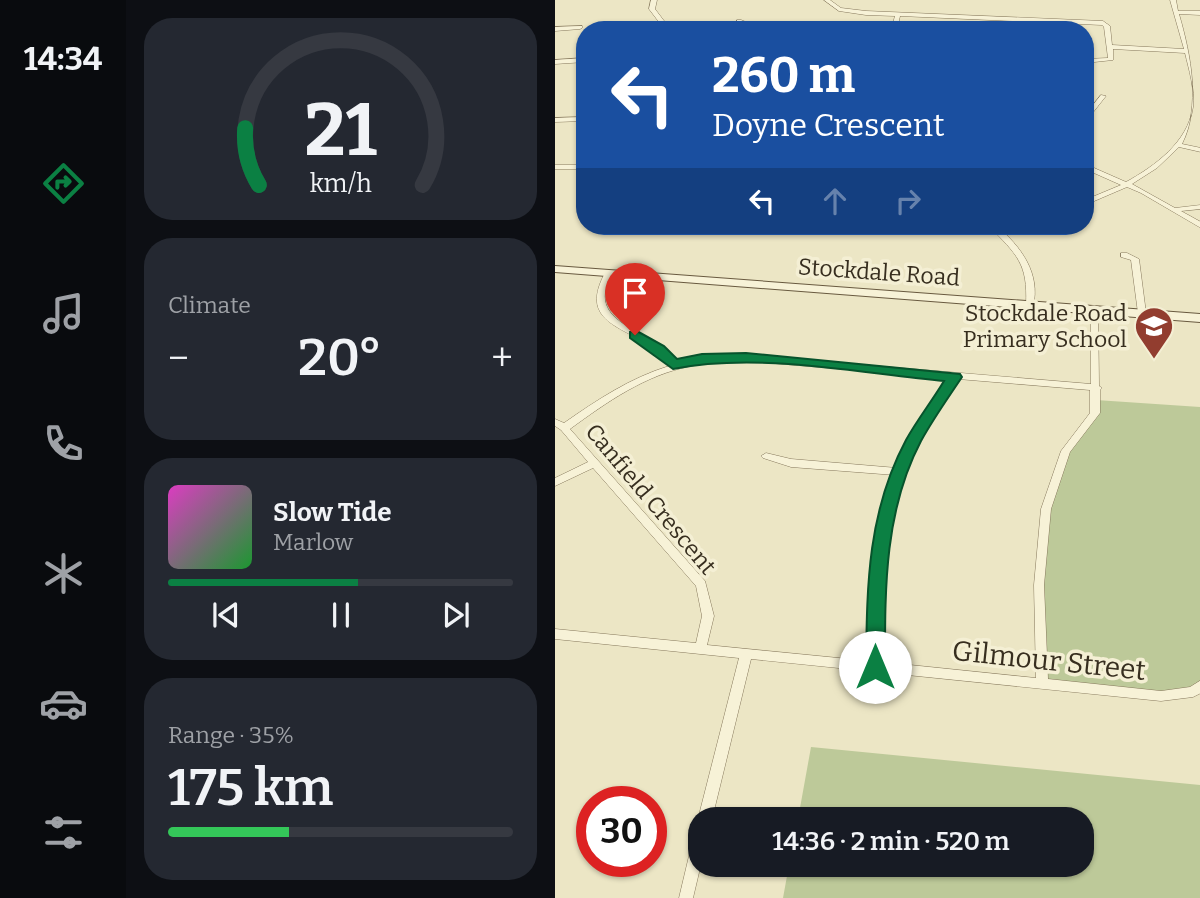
<!DOCTYPE html>
<meta charset="utf-8">
<style>
body{margin:0;font-family:Bitter,serif;background:#242831;color:#f1f3f6;height:100vh;display:flex;flex-direction:column;font-size:26px;white-space:nowrap}
*{box-sizing:border-box;margin:0}
p{font-size:23px;color:#9ea1a6}
.icon{flex:none;width:38px;height:38px;fill:none;stroke:currentColor;stroke-width:2;stroke-linecap:round;stroke-linejoin:round}
.map{position:relative;flex:1;overflow:hidden}
.sheet{display:flex;flex-direction:column;gap:18px;padding:18px;background:#0d0f14;width:429px}
.sheet>*{flex:none}
.hud{position:absolute;left:21px;top:21px;width:518px;height:214px;border-radius:28px;box-shadow:0 2px 5px #0004;background:#1a4fa0;color:#fff;overflow:hidden}
.speed{position:absolute;left:21px;top:786px;display:flex;gap:14px;font-size:35px;font-weight:700;text-align:center}
.speed>*{display:grid;place-content:center;width:91px;height:91px;border-radius:50%;background:#171b24;box-shadow:0 2px 5px #0004;line-height:1}
.speed .limit{border:10px solid #d22;background:#fff;color:#111}
.pin{position:absolute;display:grid;place-items:center;width:60px;height:60px;color:#fff;margin:-72px -30px;border-radius:50% 50% 50% 0;rotate:-45deg;box-shadow:0 0 7px #0007}
.pin .icon{rotate:45deg}
.me{position:absolute;width:77px;margin:-38px;rotate:0deg;stroke-linejoin:round;filter:drop-shadow(0 0 5px #0008)}
.turn{display:flex;align-items:center;gap:24px;height:147px;padding:0 21px;font-size:32px}
.turn .icon{width:91px;height:91px;stroke-width:2.5}
.turn b{display:block;font-size:49px;line-height:60px}
.lanes{display:flex;align-items:center;height:66px;padding:0 21px;background:#0003;justify-content:center;gap:35px;direction:ltr}
.lanes .off{opacity:.35}
.big{font-size:52px;font-weight:600;line-height:1.1}
.sheet .widget{flex:1;display:flex;flex-direction:column;justify-content:center;gap:10px;min-width:0;padding:0 24px;border-radius:28px;background:#242831}
.sheet .dial{align-items:center;gap:0}
.dial svg{height:182px;overflow:visible;fill:none;stroke:#363941;stroke-width:7;stroke-linecap:round;text-anchor:middle}
.dial text{fill:#f1f3f6;stroke:none}
.song{display:flex;align-items:center;gap:21px}
.cover{width:84px;height:84px;border-radius:10px;background:linear-gradient(135deg,hsl(310 70% 55%),hsl(130 70% 35%))}
.played{height:7px;border-radius:4px;background:linear-gradient(90deg,#0b8043 55%,#363941 55%)}
.keys{display:flex;justify-content:space-around;direction:ltr}
.heat{display:flex;justify-content:space-between;align-items:center;font-size:38px;direction:ltr}
.charge{height:10px;border-radius:5px;background:linear-gradient(90deg,#34c759 35%,#363941 0)}
.trip{position:absolute;left:133px;top:807px;width:406px;height:70px;border-radius:28px;background:#171b24;box-shadow:0 2px 5px #0004;font-weight:600;line-height:70px;text-align:center}
main{display:flex;flex:1;min-height:0}
.dock{display:flex;flex-direction:column;width:126px;justify-content:space-around;align-items:center;background:#090b0e;color:#9ea1a6}
.dock .icon{width:49px;height:49px}
.dock .active{color:#0b8043}
.dock b{font-size:32px;color:#f1f3f6}
.map>svg:first-child{display:block}
.green{fill:#bdc999}
.lines{fill:none;stroke-linecap:round;stroke-linejoin:round}
.street-casing{stroke:#86785c;stroke-width:1}
.secondary-casing{stroke:#68593f;stroke-width:2}
.street{fill:#f7f2d7;fill-rule:evenodd}
.secondary{fill:#f7f2d7;fill-rule:evenodd}
.route{fill:#0b8043;stroke:#07532c;stroke-width:2}
.labels{text-anchor:middle;stroke-width:7;stroke-linejoin:round;paint-order:stroke}
.street-label{font-size:23px;fill:#372e1f;stroke:#f4efd4}
.poi-label{font-size:23px;fill:#372e1f;stroke:#f4efd4;text-anchor:end}
.near-street-label{font-size:28px;fill:#372e1f;stroke:#f4efd4}
</style>
<main>
<nav class="dock">
<b>14:34</b>
<svg class="icon active" aria-label="directions" viewBox="0 0 24 24"><path d="M12 3l9 9-9 9-9-9zM9 14v-3h6M13 9l2 2-2 2"/></svg>
<svg class="icon" aria-label="music" viewBox="0 0 24 24"><path d="M9 18V5l10-2v13"/><circle cx="6" cy="18" r="3"/><circle cx="16" cy="16" r="3"/></svg>
<svg class="icon" aria-label="phone" viewBox="0 0 24 24"><path d="M5 4h4l2 5-3 2q2 4 5 5l2-3 5 2v4C11 20 4 13 5 4z"/></svg>
<svg class="icon" aria-label="climate" viewBox="0 0 24 24"><path d="M12 3v18M4 7l16 10M4 17L20 7"/></svg>
<svg class="icon" aria-label="car" viewBox="0 0 24 24"><path d="M5 17H2v-5l4-1 3-4h7l3 4 3 1v5h-3M9 17h6M6 11h13"/><circle cx="7" cy="17" r="2"/><circle cx="17" cy="17" r="2"/></svg>
<svg class="icon" aria-label="filters" viewBox="0 0 24 24"><path d="M4 7h16M4 17h16"/><circle cx="9" cy="7" r="2"/><circle cx="15" cy="17" r="2"/></svg>
</nav>
<section class="sheet">
<div class="widget dial"><svg viewBox="0 0 100 80">
<path d="M14 69A42 42 0 1 1 86 69"/>
<path d="M14 69A42 42 0 0 1 8 44" stroke="#0b8043"/>
<text x="50" y="56" font-size="32" font-weight="700">21</text>
<text x="50" y="72" font-size="11">km/h</text>
</svg></div>
<div class="widget"><p>Climate</p>
<div class="heat"><a>−</a><b class="big">20°</b><a>+</a></div>
</div>
<div class="widget">
<div class="song"><i class="cover"></i><div><b>Slow Tide</b><p>Marlow</p></div></div>
<div class="played"></div>
<div class="keys"><svg class="icon" aria-label="previous" viewBox="0 0 24 24"><path d="M18 5L8 12l10 7zM5 5v14"/></svg><svg class="icon" aria-label="pause" viewBox="0 0 24 24"><path d="M8 5v14M16 5v14"/></svg><svg class="icon" aria-label="next" viewBox="0 0 24 24"><path d="M6 5l10 7-10 7zM19 5v14"/></svg></div>
</div>
<div class="widget"><p>Range · 35%</p><b class="big">175 km</b><div class="charge"></div></div>
</section>
<div class="map">
<svg width="646" height="898" viewBox="0 0 646 898">
<rect width="100%" height="100%" fill="#ece6c5"/>
<g class="green">
<polygon points="541,400 645,407 645,685 606,696 487,684 484,585 491,509 511,451 540,414"/>
<polygon points="256,747 645,785 645,898 228,898 234,865 527,864 527,819 243,819"/>
</g>
<g class="lines">
<g class="street-casing">
<g id="street">
<polygon points="96,0 102,0 100,9 116,30 110,30 94,9"/>
<path d="M269 0H275L286 8 311 11 548 21 555 26 557 45 629 49 615 0H621L623 11H646V15L624 14C636 55 646 107 627 144L646 148V152L624 147 602 168 577 184 620 208 646 205V209L626 211 646 222V228L586 193 572 187 530 205V200L566 185 530 169V164L571 182C600 166 633 142 638 107 640 89 634 70 630 53L558 49V60L530 63V59L553 58 549 27 547 25 345 16 342 30H336L340 16 311 15 284 11Z"/>
<polygon points="182,20 186,20 211,30 202,30 182,22"/>
<polygon points="27,26 27,28 25,29 0,31 0,27"/>
<polygon points="30,58 30,62 0,64 0,60"/>
<polygon points="546,95 551,96 532,120 530,121 530,115"/>
<polygon points="30,117 30,121 0,122 0,118"/>
<rect x="0" y="165" width="30" height="4"/>
<path d="M218 226H420C404 234 234 234 218 226Z"/>
<path d="M434 226H442C466 247 486 273 478 307H475L471 305C473 263 462 255 434 226Z"/>
<polygon points="566,253 572,253 584,259 591,313 590,315 587,316 583,313 576,260 566,257"/>
<path d="M51 271H54L58 273C56 278 52 283 51 288 42 319 83 330 103 344 110 349 116 357 122 364L162 357 191 355 536 384V310L537 308H543L544 386 547 388 545 390V413L515 452 496 509 489 585 493 679 606 691 635 687 646 680V693L638 697 606 701 196 659 157 819H145V824L143 819 184 658 0 639V629L141 643 147 616 141 586 38 468 0 486V478L33 462 6 430 0 426V419L9 423C42 400 75 378 114 366 109 360 105 354 99 349 68 325 22 323 51 271ZM191 361 394 378 365 422 342 468 236 459 211 453 206 456 208 458 236 467 340 475C327 509 318 544 315 580 312 607 315 634 314 661L152 645 159 616 150 581 15 429C52 402 90 375 136 366 154 363 173 362 191 361ZM403 379 535 390V413L506 451 486 509 479 585 481 678 326 662C326 635 324 609 325 582 330 507 361 440 403 379Z"/>
<polygon points="145,832 146,864 138,898 124,898 138,839 140,834"/>
</g>
</g>
<g class="secondary-casing">
<polygon id="secondary" points="0,266 646,314 646,322 0,272"/>
</g>
<use href="#street" class="street"/>
<use href="#secondary" class="secondary"/>
</g>
<path class="route" d="M80 330 109 346 122 359 147 354 191 353 405 374 407 377C393 398 378 419 366 441 329 511 330 590 330 667L327 673 320 675 314 673 311 667C312 587 312 513 351 440 362 420 377 401 389 381 303 373 204 352 118 369L75 338V332Z"/>
<defs>
<g id="school-pin" transform="scale(2.0125)"><path d="M0 17L-7.5 6A9.5 9.5 0 1 1 7.5 6Z" fill="#923d2f" stroke="#f4efd4"/><path d="M0-5L7-2L0 1L-7-2ZM-4 1L0 2.5L4 1V4Q0 6-4 4Z" fill="#fff"/></g>
</defs>
<g fill-rule="evenodd">
<use href="#school-pin" x="599" y="326"/>
</g>
<g class="labels">
<g class="street-label">
<text transform="translate(324 272) rotate(4)" y="8">Stockdale Road</text>
<text transform="translate(96 499) rotate(50)" y="8">Canfield Crescent</text>
</g>
<g class="poi-label">
<text x="572" y="321">Stockdale Road<tspan x="572" dy="26">Primary School</tspan></text>
</g>
<g class="near-street-label">
<text transform="translate(494 660) rotate(6)" y="10">Gilmour Street</text>
</g>
</g>
</svg>
<div class="speed"><div class="limit">30</div></div>
<div class="pin" style="left:80px;top:335px;background:#d93025"><svg class="icon" aria-label="arrive" viewBox="0 0 24 24"><path d="M6 21V4h12l-3 4 3 4H6"/></svg></div>
<svg class="me" style="left:320px;top:667px" viewBox="-20 -20 40 40"><circle r="19" fill="#fff"/><path d="M0-13L10 11 0 6-10 11z" fill="#0b8043"/></svg>
<div class="trip">14:36 · 2 min · 520 m</div>
<div class="hud">
<div class="turn"><svg class="icon" aria-label="left" viewBox="0 0 24 24"><path d="M17 20v-9H6M10 6l-5 5 5 5"/></svg><div><b>260 m</b>Doyne Crescent</div></div>
<div class="lanes"><svg class="icon" aria-label="left" viewBox="0 0 24 24"><path d="M17 20v-9H6M10 6l-5 5 5 5"/></svg><svg class="icon off" aria-label="ahead" viewBox="0 0 24 24"><path d="M12 20V5M6 11l6-6 6 6"/></svg><svg class="icon off" aria-label="right" viewBox="0 0 24 24"><path d="M7 20v-9h11M14 6l5 5-5 5"/></svg></div>
</div>
</div>
</main>
